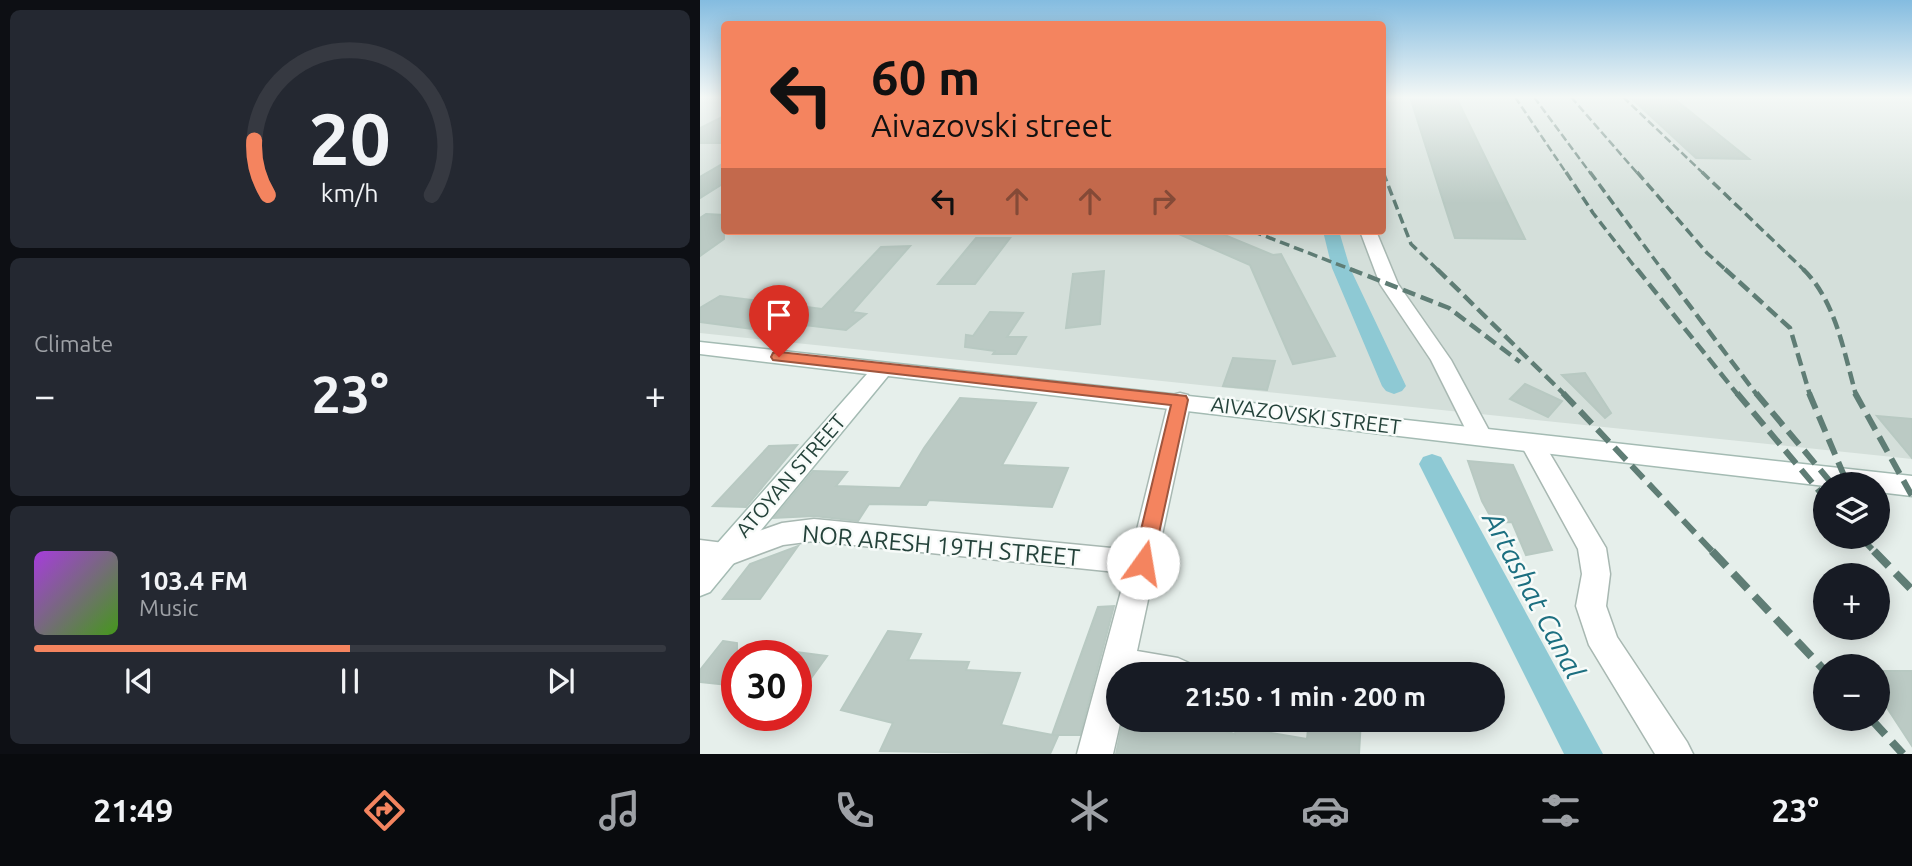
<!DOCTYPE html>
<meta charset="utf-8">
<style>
body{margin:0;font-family:Ubuntu,sans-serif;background:#242831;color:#f1f3f6;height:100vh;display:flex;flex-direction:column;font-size:26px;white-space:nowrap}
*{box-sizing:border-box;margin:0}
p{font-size:23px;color:#9ea1a6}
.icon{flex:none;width:38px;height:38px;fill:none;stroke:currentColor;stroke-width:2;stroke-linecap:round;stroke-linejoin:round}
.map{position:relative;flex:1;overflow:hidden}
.sheet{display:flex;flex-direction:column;gap:10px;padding:10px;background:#0d0f14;width:700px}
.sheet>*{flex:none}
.top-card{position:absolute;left:21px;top:21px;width:665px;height:214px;border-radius:7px;box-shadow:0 4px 18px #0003;background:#f4845f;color:#111;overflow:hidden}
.controls{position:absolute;left:1113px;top:472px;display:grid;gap:14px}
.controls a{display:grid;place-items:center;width:77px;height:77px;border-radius:50%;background:#171b24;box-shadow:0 4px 18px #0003;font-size:35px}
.speed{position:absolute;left:21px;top:640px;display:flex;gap:14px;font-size:35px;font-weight:700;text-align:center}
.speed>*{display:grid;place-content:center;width:91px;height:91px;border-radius:50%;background:#171b24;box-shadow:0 4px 18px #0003;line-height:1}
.speed .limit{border:10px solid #d22;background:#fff;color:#111}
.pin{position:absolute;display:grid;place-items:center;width:60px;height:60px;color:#fff;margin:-72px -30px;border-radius:50% 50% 50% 0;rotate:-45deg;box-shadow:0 0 7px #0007}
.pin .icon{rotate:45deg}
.me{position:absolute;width:77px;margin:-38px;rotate:13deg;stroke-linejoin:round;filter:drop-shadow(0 0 5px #0008)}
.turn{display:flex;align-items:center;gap:24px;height:147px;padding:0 35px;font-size:32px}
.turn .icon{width:91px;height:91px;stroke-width:2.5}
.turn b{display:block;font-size:49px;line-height:60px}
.lanes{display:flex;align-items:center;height:66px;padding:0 35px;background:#0003;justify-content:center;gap:35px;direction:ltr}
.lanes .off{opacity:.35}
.big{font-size:52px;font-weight:600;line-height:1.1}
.sheet .widget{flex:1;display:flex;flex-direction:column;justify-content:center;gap:10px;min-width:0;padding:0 24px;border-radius:10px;background:#242831}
.sheet .dial{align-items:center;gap:0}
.dial svg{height:182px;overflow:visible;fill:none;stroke:#363941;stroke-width:7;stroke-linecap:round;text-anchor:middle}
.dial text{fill:#f1f3f6;stroke:none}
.song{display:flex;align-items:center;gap:21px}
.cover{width:84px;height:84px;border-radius:10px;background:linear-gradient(135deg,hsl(280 70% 55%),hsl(100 70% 35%))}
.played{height:7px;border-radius:4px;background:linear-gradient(90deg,#f4845f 50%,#363941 50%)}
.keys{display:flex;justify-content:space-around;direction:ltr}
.heat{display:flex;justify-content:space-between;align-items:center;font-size:38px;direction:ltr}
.trip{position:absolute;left:406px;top:662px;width:399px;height:70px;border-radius:35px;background:#171b24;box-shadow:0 4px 18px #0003;font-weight:600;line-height:70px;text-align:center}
.dock{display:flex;height:112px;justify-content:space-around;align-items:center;background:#090b0e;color:#9ea1a6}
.dock .icon{width:49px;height:49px}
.dock .selected{color:#f4845f}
.dock b{font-size:32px;color:#f1f3f6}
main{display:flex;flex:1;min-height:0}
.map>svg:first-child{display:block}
.built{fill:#d4dfda}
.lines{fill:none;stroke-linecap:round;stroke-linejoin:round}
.canal{fill:#8ec9d4;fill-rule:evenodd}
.building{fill:#bbcac4;stroke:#b8c9c2;stroke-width:2}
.minor-casing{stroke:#a8b8b2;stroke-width:3}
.secondary-casing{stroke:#a4bbb3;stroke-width:3}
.minor{fill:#fff;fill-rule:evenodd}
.secondary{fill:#fff;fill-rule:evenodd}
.rail-far4{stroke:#5f7d75;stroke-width:2.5;stroke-dasharray:8 3.5;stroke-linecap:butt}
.rail-far3{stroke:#5f7d75;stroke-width:3.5;stroke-dasharray:10 5;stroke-linecap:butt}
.rail-far2{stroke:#5f7d75;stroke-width:4.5;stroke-dasharray:13 6;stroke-linecap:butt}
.rail-far1{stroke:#5f7d75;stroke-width:6;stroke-dasharray:17 8;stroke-linecap:butt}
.rail{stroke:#5f7d75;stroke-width:8;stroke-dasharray:21 10;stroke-linecap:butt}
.route{fill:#f4845f;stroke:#9f563e;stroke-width:2}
.labels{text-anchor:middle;stroke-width:5;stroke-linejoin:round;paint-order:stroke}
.street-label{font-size:21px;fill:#24423a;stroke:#f7fbf9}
.near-street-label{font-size:24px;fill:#24423a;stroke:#f7fbf9}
.near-water-label{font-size:28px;font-style:italic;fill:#1c6f80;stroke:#f7fbf9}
</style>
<main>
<section class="sheet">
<div class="widget dial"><svg viewBox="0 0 100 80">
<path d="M14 69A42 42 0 1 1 86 69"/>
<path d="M14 69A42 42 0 0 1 8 45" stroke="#f4845f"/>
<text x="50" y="56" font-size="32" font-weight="700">20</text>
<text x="50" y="72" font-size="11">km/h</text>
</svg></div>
<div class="widget"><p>Climate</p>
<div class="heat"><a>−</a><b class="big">23°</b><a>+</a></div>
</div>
<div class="widget">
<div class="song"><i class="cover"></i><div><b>103.4 FM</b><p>Music</p></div></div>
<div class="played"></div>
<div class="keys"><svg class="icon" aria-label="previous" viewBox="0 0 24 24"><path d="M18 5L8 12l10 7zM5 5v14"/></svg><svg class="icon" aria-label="pause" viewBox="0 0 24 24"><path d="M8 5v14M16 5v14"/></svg><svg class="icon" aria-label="next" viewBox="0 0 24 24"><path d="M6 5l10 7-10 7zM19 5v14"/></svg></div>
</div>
</section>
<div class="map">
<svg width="1212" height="754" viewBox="0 0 1212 754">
<rect width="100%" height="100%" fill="#e6efeb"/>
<polygon class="built" points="0,97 24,97 24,231 682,231 683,97 1212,97 1212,459 0,333"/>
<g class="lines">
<g class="canal">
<polygon points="623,231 639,231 650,268 706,386 702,391 694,394 686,391 682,386 632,268"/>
<polygon points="732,454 741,457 903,754 864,754 719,464 723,457"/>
</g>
</g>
<g class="building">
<polygon points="710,97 756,97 825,239 755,238"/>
<polygon points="930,97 972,97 1049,159 996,158"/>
<polygon points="24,116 24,143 0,143 0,128"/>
<polygon points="24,163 24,183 0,198 0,177"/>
<polygon points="6,214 24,215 24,239 0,256 0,218"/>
<polygon points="472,231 515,231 573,255 581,254 635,356 593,364 550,265"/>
<polygon points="276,238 310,238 275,284 238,284"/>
<polygon points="210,246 152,312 166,314 146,330 96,324 83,333 0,322 0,308 20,296 122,309 181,247"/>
<polygon points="404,271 400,324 366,328 373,274"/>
<polygon points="290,312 323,313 307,337 326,337 316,354 293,354 295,351 265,347 266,335 273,336"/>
<polygon points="533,358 575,361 567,390 523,386"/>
<polygon points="885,373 911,413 905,418 862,375"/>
<polygon points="825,384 862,401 848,417 810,399"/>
<polygon points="260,398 336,403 302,465 368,468 352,507 229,500 226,505 169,504 158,521 114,516 74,518 113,471 147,472 136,486 200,488 224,448"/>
<polygon points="1177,416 1212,419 1212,458"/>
<polygon points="97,445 46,507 13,506 69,446"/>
<polygon points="768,461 813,465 852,550 826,555 812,522 794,523 782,501"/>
<polygon points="98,546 60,599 23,599 50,564"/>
<polygon points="414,606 380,735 352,735 398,607"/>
<polygon points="188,631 221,634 208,660 269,662 266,670 320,673 301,725 358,736 350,754 180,751 193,723 141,710"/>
<polygon points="23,641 37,643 37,686 0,682 0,670"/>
<polygon points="96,652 127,656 96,699"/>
<polygon points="1178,671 1212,671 1212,746 1178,694"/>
<polygon points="423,719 481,719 535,734 536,727 607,739 609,719 661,719 659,754 416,754"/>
</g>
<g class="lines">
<g class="minor-casing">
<g id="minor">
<polygon points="660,231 676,231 698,284 751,360 792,436 788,442 780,444 772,442 731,360 680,284"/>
<polygon points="480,393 488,395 491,400 437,651 478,658 489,663 494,674 418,674 418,719 421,719 413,754 377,754 426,573 114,541 83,545 24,567 0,564 0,540 24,543 82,523 114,519 432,550 469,400 472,395"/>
<polygon points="832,435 840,437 906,548 910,574 906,606 917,637 987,742 993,754 955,754 889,645 876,606 882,574 878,549 820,443 824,437"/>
</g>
</g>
<g class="secondary-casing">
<polygon id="secondary" points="0,342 1212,476 1212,496 1178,492 1178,485 1125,486 188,376 10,592 0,596 0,563 167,374 0,354"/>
</g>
<use href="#minor" class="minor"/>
<use href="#secondary" class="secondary"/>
<g class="rail-far4">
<polyline points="815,97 867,174"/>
<polyline points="834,97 891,174"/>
<polyline points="871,97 938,174"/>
<polyline points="923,97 1004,174"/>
<polyline points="682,171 683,174"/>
</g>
<g class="rail-far3">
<polyline points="683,172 711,244 739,271"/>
<polyline points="866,172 893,213 938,271"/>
<polyline points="890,172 963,271"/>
<polyline points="937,172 1007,253 1027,271"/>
<polyline points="1002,172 1105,271"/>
<polyline points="552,231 655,271"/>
</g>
<g class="rail-far2">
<polyline points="650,269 749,308 820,362"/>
<polyline points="737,269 865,395"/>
<polyline points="937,269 1038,395"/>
<polyline points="962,269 1057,395"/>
<polyline points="1025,269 1090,328 1110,395"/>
<path d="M1103 269C1136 301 1144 353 1156 395"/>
</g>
<g class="rail-far1">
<polyline points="863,393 1014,553"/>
<polyline points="1037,393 1125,498"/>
<polyline points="1056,393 1133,485"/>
<polyline points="1109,393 1148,485"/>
<polyline points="1155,393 1212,496"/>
<polyline points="1160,537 1176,553"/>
</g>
<g class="rail">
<polyline points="1012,551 1125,671"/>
<polyline points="1174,551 1212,590"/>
<polyline points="1171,719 1203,754"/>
</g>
</g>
<linearGradient id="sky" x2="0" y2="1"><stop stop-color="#84bce0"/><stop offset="0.48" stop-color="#f4f8f6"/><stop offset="1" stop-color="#f4f8f6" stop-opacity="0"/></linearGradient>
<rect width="1212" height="203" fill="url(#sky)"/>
<polygon class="route" points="79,352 486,396 488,400 451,570 443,572 436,570 433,563 471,405 73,360 71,357 73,353"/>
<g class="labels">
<g class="street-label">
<text transform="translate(606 416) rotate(7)" y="7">AIVAZOVSKI STREET</text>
<text transform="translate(91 476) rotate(-49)" y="7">ATOYAN STREET</text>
</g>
<g class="near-street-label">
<text transform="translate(241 546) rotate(5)" y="8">NOR ARESH 19TH STREET</text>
</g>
<g class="near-water-label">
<text transform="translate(834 595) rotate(62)" y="10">Artashat Canal</text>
</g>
</g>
</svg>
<div class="controls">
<a><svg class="icon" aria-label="layers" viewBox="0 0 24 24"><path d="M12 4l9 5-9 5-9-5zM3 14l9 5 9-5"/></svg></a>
<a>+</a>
<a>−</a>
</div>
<div class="speed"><div class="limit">30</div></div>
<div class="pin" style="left:79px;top:357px;background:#d93025"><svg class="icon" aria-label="arrive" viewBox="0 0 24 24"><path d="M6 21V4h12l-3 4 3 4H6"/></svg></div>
<svg class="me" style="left:443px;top:563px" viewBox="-20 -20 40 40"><circle r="19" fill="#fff"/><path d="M0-13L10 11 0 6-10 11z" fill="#f4845f"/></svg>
<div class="trip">21:50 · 1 min · 200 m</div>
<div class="top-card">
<div class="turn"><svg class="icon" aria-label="left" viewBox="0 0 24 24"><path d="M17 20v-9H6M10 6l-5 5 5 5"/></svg><div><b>60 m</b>Aivazovski street</div></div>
<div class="lanes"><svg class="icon" aria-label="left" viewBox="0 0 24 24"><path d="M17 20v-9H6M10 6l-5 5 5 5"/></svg><svg class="icon off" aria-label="ahead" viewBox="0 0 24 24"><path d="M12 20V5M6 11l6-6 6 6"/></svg><svg class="icon off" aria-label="ahead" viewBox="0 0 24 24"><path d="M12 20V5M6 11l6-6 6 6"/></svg><svg class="icon off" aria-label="right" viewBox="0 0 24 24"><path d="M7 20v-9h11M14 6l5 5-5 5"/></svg></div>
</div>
</div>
</main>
<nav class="dock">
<b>21:49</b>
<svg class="icon selected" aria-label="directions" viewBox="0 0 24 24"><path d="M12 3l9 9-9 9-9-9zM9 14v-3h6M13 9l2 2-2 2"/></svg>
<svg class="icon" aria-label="music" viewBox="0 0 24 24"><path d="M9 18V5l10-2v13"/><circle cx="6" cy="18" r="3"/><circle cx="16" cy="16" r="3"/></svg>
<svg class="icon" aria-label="phone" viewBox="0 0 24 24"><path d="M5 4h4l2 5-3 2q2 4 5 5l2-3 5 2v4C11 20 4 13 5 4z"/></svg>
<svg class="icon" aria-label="climate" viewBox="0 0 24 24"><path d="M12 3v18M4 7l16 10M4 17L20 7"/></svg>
<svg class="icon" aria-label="car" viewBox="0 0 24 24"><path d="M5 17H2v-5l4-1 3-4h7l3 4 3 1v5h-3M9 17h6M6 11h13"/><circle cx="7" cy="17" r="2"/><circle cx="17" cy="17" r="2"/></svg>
<svg class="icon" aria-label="filters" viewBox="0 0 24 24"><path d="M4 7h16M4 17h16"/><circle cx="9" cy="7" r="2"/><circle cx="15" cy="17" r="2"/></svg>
<b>23°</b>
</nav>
